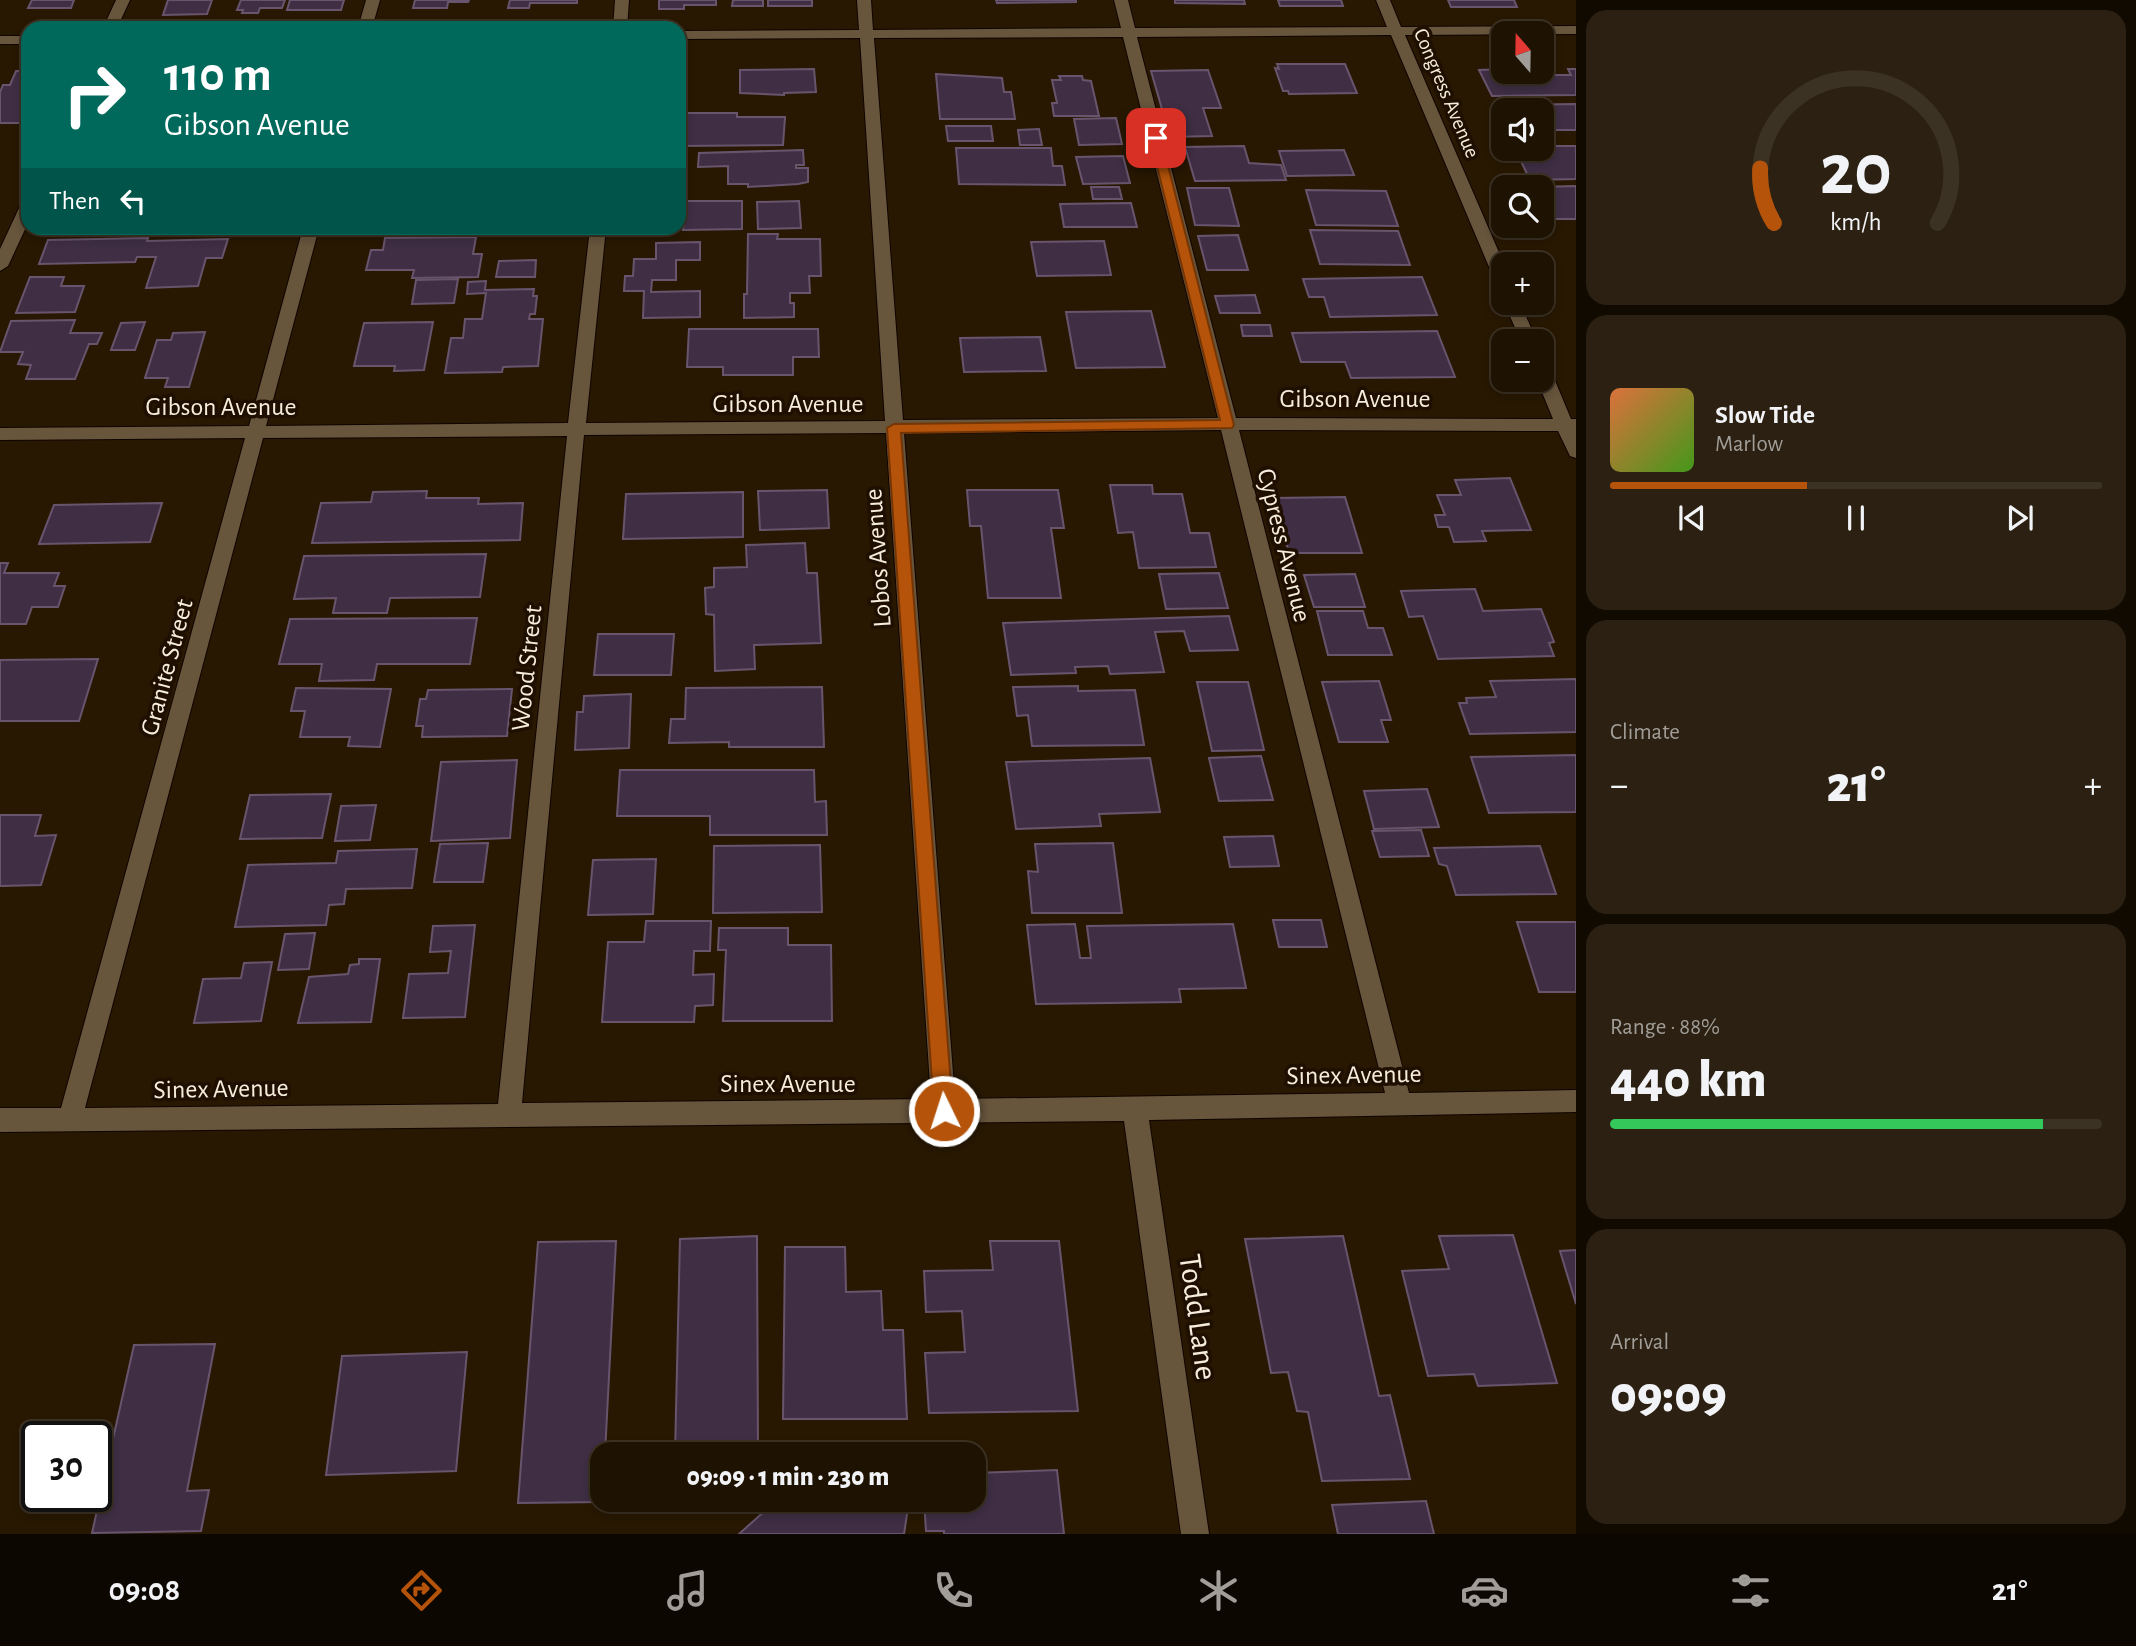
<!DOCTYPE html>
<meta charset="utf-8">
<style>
body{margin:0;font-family:"Alegreya Sans",sans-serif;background:#2b2011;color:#f1f3f6;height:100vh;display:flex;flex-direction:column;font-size:26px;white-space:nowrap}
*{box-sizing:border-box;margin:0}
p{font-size:23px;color:#a19e99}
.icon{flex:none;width:38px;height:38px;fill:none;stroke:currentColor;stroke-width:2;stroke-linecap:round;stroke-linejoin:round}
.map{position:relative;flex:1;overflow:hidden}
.panel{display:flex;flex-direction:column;gap:10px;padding:10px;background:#100a01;width:560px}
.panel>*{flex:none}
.banner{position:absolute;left:21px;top:21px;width:665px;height:214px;border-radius:21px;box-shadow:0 4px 10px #0003,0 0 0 2px #3c3224;background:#00695c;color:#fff;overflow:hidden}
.needle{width:46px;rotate:340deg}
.tools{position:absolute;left:1491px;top:21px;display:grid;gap:14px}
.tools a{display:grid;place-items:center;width:63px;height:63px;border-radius:14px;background:#1e1202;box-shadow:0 4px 10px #0003,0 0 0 2px #3c3224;font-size:35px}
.speed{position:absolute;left:21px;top:1421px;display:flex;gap:14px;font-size:35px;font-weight:700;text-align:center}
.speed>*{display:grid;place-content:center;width:91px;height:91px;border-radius:50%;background:#1e1202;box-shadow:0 4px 10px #0003,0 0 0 2px #3c3224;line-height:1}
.speed .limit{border:4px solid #111;border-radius:10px;background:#fff;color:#111}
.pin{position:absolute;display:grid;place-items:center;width:60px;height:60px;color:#fff;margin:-30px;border-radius:14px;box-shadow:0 4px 10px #0006}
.me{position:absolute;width:77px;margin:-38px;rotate:356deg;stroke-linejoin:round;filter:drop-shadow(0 0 5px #0008)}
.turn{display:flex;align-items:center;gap:24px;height:147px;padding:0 28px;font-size:32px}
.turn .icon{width:91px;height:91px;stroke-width:2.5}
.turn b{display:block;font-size:49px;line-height:60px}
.then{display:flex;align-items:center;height:66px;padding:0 28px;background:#0003;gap:14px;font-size:26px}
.big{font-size:52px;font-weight:800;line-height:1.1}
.panel .card{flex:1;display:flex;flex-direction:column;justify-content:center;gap:10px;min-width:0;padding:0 24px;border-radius:21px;background:#2b2011}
.panel .dial{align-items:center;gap:0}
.dial svg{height:182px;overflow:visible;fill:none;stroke:#3c3224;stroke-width:7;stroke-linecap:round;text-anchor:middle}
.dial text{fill:#f1f3f6;stroke:none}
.song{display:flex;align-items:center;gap:21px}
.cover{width:84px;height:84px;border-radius:10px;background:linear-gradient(135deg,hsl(20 70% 55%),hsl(100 70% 35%))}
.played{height:7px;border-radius:4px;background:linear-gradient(90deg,#b45309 40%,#3c3224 40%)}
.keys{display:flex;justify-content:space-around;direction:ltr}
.heat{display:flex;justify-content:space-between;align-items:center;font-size:38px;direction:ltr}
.charge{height:10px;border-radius:5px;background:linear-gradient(90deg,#34c759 88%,#3c3224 0)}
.trip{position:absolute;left:590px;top:1442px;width:396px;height:70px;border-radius:21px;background:#1e1202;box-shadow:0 4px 10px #0003,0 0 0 2px #3c3224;font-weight:800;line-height:70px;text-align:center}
.menu{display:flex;height:112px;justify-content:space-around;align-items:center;background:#0c0701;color:#a19e99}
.menu .icon{width:49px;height:49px}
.menu .on{color:#b45309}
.menu b{font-size:32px;color:#f1f3f6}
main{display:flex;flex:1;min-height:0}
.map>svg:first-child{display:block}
.building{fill:#3f2e44;stroke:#68556d;stroke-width:2}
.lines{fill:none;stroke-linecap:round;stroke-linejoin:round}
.minor-casing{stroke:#100400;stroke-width:2}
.minor{fill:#67553c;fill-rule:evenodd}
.route{fill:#b45309;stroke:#753606;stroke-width:2}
.labels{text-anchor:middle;stroke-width:7;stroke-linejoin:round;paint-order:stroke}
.far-street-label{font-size:21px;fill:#f7edde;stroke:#1e0f00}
.street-label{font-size:26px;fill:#f7edde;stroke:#1e0f00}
.near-street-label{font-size:32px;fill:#f7edde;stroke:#1e0f00}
</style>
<main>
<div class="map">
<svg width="1576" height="1534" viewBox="0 0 1576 1534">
<rect width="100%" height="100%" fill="#281802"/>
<g class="building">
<polygon points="32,0 74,0 71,8 28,8"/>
<polygon points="168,0 212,0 207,14 163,15"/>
<polygon points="241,0 285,0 282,8 260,8 258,13 242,13 243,10 237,10"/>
<polygon points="290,0 344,0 341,10 287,10"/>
<polygon points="415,0 469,0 468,2 448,2 447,8 413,8"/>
<polygon points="510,0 577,0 577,3 530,3 529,8 508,8"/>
<polygon points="659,0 716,0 716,5 684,5 684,9 659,9"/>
<polygon points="733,0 763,0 763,6 732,6"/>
<rect x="768" y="0" width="44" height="6"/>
<polygon points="996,0 1076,0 1076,2 997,3"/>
<polygon points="1175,0 1244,0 1245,4 1175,3"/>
<polygon points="1278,0 1341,0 1343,6 1280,6"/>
<polygon points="1448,0 1514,0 1517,7 1451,7"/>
<polygon points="1277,64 1345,64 1357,93 1289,94 1288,91 1283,91 1275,68 1279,69"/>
<polygon points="814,69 816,92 784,93 784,95 740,93 740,70"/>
<polygon points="1503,69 1503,72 1542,72 1542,69 1545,75 1571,75 1568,69 1576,69 1576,95 1492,96 1479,70"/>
<polygon points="1208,70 1221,108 1203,108 1212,136 1170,137 1151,71"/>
<polygon points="16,71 28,71 28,120 27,123 0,123 0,92 3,85 10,85"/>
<polygon points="936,74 1002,78 1004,92 1011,92 1015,119 940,119"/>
<polygon points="1059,76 1082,76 1083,80 1091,81 1099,116 1054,116 1052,103 1057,103 1052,80 1061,80"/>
<polygon points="1576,104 1576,130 1552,130 1550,127 1542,128 1542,110 1504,110 1501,105"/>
<polygon points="679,113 737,113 737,117 785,117 783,145 679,146"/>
<polygon points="1116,118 1122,144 1079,145 1074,119"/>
<polygon points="946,126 991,126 993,141 948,141"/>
<polygon points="1039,129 1042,145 1020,145 1018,130"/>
<polygon points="1244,146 1249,163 1281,165 1286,180 1195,181 1185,147"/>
<polygon points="1542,146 1576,146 1576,179 1530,180 1515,149 1542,149"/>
<polygon points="956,148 1051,148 1053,166 1062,166 1065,185 959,184"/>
<polygon points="803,150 804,165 796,165 796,168 808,168 808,182 798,184 748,187 748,184 728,184 728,166 698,167 699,153"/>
<polygon points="1344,150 1354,175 1287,176 1279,151"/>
<polygon points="1123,156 1130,183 1083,184 1076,157"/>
<polygon points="1576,186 1576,219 1553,219 1542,196 1542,187 1537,187"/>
<polygon points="1091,187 1119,187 1122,199 1093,199"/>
<polygon points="1187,188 1229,188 1239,226 1195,225"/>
<polygon points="1306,190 1386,191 1398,226 1316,225"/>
<polygon points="679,195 685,195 685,201 742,201 742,229 683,230 684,222 679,222"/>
<polygon points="799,201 801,228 758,229 757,202"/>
<polygon points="1131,203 1137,227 1064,227 1060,204"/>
<polygon points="528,228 563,228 563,232 527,233"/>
<polygon points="1310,230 1398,231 1410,265 1320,264"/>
<polygon points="748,234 778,234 777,239 820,239 821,276 809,276 810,293 790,293 790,303 794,303 794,317 744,318 744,294 747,294"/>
<polygon points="1238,235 1248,270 1207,270 1198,236"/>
<polygon points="476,237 473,254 482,254 478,277 412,278 414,270 366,270 371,250 383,250 385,238"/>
<polygon points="148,238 147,241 228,239 222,258 206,258 198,286 146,288 156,257 137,257 135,262 39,264 48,240"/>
<polygon points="1104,241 1111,275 1037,276 1031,242"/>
<polygon points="700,242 700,260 676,260 676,280 652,280 651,292 700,291 700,317 643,318 644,291 624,291 625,276 633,276 634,259 656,259 656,243"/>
<polygon points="536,260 535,277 496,277 499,261"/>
<polygon points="30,277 64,277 61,286 84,286 75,312 16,313"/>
<polygon points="1422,277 1437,315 1330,317 1324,297 1309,297 1303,279"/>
<polygon points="458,279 454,303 412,304 416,280"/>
<polygon points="486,281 485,290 534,289 533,296 537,296 535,314 530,314 529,319 543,319 538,366 503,367 502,372 445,373 451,338 463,338 465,319 482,319 486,293 467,294 468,282"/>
<polygon points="1255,295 1260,313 1220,313 1215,296"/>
<polygon points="1151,311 1165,367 1076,368 1066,312"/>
<polygon points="75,320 70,333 102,333 97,344 89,344 75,379 26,379 31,365 18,364 23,352 0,352 11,321"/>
<polygon points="145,322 135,350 111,350 121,323"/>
<polygon points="433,322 424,370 394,371 395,366 354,366 364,323"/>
<polygon points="1241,325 1270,325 1272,336 1243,336"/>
<polygon points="689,329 818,329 819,357 793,357 793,375 723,375 723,367 687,367"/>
<polygon points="1437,331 1455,377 1351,378 1345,362 1301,362 1292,333"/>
<polygon points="205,332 189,387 165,387 168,378 145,378 157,340 171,340 173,333"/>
<polygon points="1040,337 1046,371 964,372 960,338"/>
<polygon points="1510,478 1531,530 1482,531 1486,541 1454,542 1449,527 1438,527 1435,515 1445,515 1437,495 1461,495 1455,480"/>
<polygon points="1110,485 1152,485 1153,494 1182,494 1190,533 1209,533 1216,567 1139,568 1133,532 1118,533"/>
<polygon points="827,490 829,528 760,530 758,491"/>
<polygon points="967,490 1058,490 1064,528 1051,528 1061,598 988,598 981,526 970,526"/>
<polygon points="427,491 426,498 479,498 478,504 523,503 520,540 312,543 321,503 371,502 373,492"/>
<polygon points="743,492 743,537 623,539 626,494"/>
<polygon points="1345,497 1362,553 1289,553 1274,498"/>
<polygon points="162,503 150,542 39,544 54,505"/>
<polygon points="805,543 807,573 817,573 821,643 754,645 755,669 715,671 714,615 706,614 705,588 714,587 714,568 747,567 746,545"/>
<polygon points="486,554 480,597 390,598 387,613 333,613 336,598 294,599 304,556"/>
<polygon points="0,563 8,563 4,573 59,573 54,586 65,586 58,607 32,607 26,624 0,624"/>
<polygon points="1219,573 1228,608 1166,609 1159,574"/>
<polygon points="1355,574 1365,607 1314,607 1304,575"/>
<polygon points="1475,589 1483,611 1541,609 1554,642 1549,643 1554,656 1438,659 1423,616 1409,617 1401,591"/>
<polygon points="1317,611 1363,611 1368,628 1383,628 1392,655 1328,655"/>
<polygon points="1229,616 1238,650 1190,651 1184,631 1155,632 1164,672 1110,674 1108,666 1075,667 1076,673 1011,675 1003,623"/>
<polygon points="477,618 470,664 377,664 374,680 319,681 322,664 279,664 290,619"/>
<polygon points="598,634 674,634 671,675 594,675"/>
<polygon points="98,659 79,721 0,721 0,660"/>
<polygon points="1576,679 1576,732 1470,734 1459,703 1467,703 1466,698 1496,697 1490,681"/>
<polygon points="1379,681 1391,720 1381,720 1388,742 1339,742 1322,682"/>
<polygon points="1197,682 1248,682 1264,750 1212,751"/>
<polygon points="1078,686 1078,691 1135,690 1144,745 1032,746 1028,715 1017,716 1013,687"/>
<polygon points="822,687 824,747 729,747 729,742 669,743 671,719 685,719 686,688"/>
<polygon points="296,688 391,689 380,747 348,746 350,737 300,737 305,711 291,711"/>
<polygon points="512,689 507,736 422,737 423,726 416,726 420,699 426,699 428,690"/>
<polygon points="631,694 629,748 575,750 577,712 583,712 584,696"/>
<polygon points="1576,755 1576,812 1489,813 1471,757"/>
<polygon points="1261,756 1273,800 1219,801 1209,758"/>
<polygon points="1150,758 1160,812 1099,814 1101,826 1016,829 1006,762"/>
<polygon points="517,760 510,838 431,841 441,762"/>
<polygon points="620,770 814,770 815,802 826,801 827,835 710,835 710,816 617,816"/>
<polygon points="1427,789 1439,827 1374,829 1364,791"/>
<polygon points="331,794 322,838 240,839 250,795"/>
<polygon points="376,805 370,840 335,841 341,806"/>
<polygon points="0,815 41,815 35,836 56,835 41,885 0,886"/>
<polygon points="1421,830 1429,856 1380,857 1372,831"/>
<polygon points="1273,836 1279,866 1230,867 1224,837"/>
<polygon points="488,843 483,882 434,882 440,844"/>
<polygon points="1113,843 1122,913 1032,913 1028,871 1038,872 1035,844"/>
<polygon points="820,845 822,912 713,913 714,846"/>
<polygon points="1540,846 1556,894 1456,895 1447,866 1439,864 1434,848"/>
<polygon points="417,849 412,888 346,889 344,904 329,905 326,925 235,927 248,865 336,863 338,851"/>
<polygon points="656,859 653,914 588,915 593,860"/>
<polygon points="1273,920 1321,920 1327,947 1279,947"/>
<polygon points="646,921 711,921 710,951 694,951 693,975 714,974 713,1005 695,1006 694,1022 602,1022 608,942 644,942"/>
<polygon points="1517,922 1576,922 1576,992 1539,992"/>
<polygon points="1075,924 1080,958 1091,958 1087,926 1233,924 1246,988 1179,989 1181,1002 1036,1004 1027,925"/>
<polygon points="475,925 465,1017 403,1018 409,974 448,973 451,951 430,952 433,926"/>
<polygon points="719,928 788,928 788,945 831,945 832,1021 723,1021 726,950 718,950"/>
<polygon points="315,933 309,969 278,970 285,934"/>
<polygon points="359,959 380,959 371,1022 298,1023 309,977 348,974 350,965 359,964"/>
<polygon points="272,962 261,1021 194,1023 203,979 241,978 244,963"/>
<polygon points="1513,1235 1557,1383 1478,1386 1474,1374 1428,1376 1402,1271 1449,1269 1439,1236"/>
<polygon points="757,1236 758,1454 675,1454 680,1239"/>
<polygon points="1343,1236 1379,1396 1390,1395 1410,1479 1322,1481 1308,1412 1297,1411 1288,1372 1271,1373 1245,1239"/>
<polygon points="616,1241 605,1454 602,1454 603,1502 518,1503 538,1242"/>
<polygon points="990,1241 1059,1241 1078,1411 929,1413 925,1353 965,1352 962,1311 926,1312 924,1271 993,1270"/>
<polygon points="785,1247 845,1247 846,1292 881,1291 883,1330 903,1330 907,1419 783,1419"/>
<polygon points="1576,1250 1576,1304 1560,1251"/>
<polygon points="215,1344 187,1491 209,1490 201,1531 92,1533 134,1345"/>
<polygon points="467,1352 456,1471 326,1475 342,1356"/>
<polygon points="1057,1470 1064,1534 944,1534 944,1531 926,1531 924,1500 973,1500 973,1473"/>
<polygon points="777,1500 877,1500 908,1508 904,1534 739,1534"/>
<polygon points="1426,1501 1434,1534 1338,1534 1332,1505"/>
</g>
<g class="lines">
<g class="minor-casing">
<g id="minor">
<polygon points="116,0 130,0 117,28 103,28"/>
<polygon points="366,0 380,0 372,28 358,28"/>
<polygon points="615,0 629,0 627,28 613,28"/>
<path d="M857 0H871L873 30 1121 28 1114 0H1128L1135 28 1387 27 1376 0H1390L1401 27 1576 26V34L1405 35 1504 264 1503 286 1495 281 1391 35 1137 37 1236 418 1553 419 1537 380H1542V365L1551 371 1571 419H1576V458L1570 456 1558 431 1239 430 1409 1093 1576 1090V1112L1149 1120 1209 1534H1181L1124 1121 0 1132V1108H61L245 438 0 440V428L249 426 303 228H319L266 426 568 423 590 228H606L586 423 885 421 860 38 679 39V31L859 30ZM1123 37 1218 418 903 420 874 38ZM1221 430 1385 1093 955 1099 904 433ZM886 433 931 1099 522 1103 584 435ZM567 436 498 1104 85 1108 263 438Z"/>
<rect x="0" y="36" width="28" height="8"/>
<polygon points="28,201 28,223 8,266 0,271 0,249 20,206"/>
<polygon points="1504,303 1520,303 1537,341 1521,341"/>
</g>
</g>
<use href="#minor" class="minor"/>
</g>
<polygon class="route" points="1156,135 1161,138 1234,425 1232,428 901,433 953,1111 950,1118 944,1120 937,1118 934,1111 887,428 894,424 1220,420 1150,138"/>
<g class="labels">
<g class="far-street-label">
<text transform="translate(1447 93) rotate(67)" y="7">Congress Avenue</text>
</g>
<g class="street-label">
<text x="1355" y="407">Gibson Avenue</text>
<text x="788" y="412">Gibson Avenue</text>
<text x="221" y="415">Gibson Avenue</text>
<text transform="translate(1285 545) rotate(76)" y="9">Cypress Avenue</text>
<text transform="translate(877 558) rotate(-94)" y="9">Lobos Avenue</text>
<text transform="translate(166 667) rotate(-75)" y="9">Granite Street</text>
<text transform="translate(526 668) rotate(-84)" y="9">Wood Street</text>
<text transform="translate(1354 1074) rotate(-1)" y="9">Sinex Avenue</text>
<text x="788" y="1092">Sinex Avenue</text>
<text transform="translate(221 1088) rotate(-1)" y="9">Sinex Avenue</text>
</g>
<g class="near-street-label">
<text transform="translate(1199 1317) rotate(82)" y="11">Todd Lane</text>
</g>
</g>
</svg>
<div class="tools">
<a><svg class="needle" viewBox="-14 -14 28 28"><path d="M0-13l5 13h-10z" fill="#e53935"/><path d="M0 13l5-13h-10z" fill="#a19e99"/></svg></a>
<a><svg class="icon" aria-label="sound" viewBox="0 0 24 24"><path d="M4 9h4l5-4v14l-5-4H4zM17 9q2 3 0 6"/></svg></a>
<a><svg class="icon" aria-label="search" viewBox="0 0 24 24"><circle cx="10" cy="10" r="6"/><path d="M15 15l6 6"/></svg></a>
<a>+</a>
<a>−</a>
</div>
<div class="speed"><div class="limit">30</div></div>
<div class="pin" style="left:1156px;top:138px;background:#d93025"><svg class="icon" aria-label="arrive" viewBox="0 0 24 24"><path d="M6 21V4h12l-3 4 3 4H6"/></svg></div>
<svg class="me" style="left:944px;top:1111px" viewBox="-20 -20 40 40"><circle r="17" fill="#b45309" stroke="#fff" stroke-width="3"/><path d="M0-11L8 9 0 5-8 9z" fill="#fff"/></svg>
<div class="trip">09:09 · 1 min · 230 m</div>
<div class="banner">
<div class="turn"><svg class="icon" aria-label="right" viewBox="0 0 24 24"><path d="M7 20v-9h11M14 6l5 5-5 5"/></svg><div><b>110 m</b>Gibson Avenue</div></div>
<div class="then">Then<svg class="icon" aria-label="left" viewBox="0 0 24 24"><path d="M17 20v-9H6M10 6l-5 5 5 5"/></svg></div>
</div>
</div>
<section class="panel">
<div class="card dial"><svg viewBox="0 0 100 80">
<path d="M14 69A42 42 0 1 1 86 69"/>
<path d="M14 69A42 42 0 0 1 8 45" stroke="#b45309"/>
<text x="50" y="56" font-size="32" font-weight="700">20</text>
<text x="50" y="72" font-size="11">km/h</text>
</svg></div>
<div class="card">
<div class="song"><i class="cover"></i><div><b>Slow Tide</b><p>Marlow</p></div></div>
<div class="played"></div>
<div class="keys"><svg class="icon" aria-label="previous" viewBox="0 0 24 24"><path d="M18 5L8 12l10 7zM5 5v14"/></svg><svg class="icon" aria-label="pause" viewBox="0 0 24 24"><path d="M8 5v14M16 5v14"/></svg><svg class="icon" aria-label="next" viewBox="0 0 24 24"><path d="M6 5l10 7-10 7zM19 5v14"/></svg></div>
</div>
<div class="card"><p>Climate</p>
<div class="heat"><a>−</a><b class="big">21°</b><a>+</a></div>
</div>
<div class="card"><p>Range · 88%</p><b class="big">440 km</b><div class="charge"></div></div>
<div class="card"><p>Arrival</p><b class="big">09:09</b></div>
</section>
</main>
<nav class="menu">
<b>09:08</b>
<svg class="icon on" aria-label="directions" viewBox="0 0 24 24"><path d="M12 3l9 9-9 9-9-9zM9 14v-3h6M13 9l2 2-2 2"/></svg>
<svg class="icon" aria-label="music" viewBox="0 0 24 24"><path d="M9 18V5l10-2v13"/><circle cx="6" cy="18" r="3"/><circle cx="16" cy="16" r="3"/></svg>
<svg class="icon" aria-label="phone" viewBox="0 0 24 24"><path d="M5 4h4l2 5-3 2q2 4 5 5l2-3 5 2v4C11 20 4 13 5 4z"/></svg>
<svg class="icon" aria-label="climate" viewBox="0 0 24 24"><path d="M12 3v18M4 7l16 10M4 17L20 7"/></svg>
<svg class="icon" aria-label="car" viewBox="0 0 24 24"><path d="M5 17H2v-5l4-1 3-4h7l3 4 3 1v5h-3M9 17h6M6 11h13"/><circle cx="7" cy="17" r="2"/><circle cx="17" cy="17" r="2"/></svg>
<svg class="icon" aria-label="filters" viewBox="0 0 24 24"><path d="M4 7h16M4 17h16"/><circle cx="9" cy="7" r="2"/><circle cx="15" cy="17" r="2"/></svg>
<b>21°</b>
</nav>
